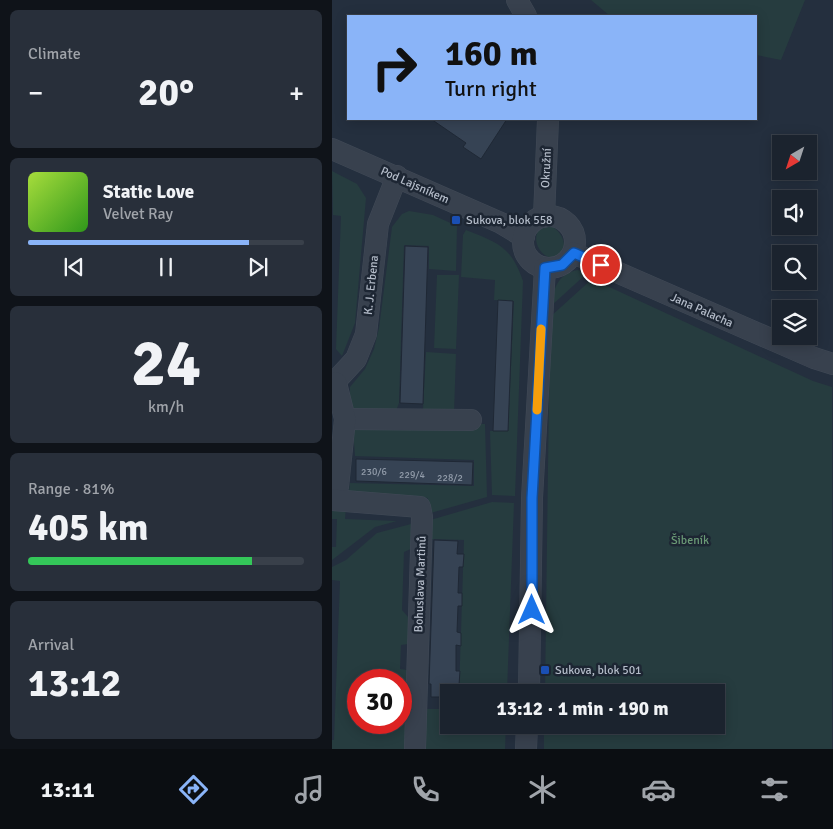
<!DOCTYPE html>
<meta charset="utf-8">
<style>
body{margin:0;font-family:Signika,sans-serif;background:#282f3a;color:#f1f3f6;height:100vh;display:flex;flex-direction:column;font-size:19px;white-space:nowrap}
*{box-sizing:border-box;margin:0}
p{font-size:16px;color:#a0a4aa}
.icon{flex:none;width:28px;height:28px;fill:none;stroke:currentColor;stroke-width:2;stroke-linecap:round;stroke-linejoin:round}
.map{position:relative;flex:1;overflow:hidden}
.sheet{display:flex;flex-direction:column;gap:10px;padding:10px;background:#0f1319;width:332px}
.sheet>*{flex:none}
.hud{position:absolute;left:15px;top:15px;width:410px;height:105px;border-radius:0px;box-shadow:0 2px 12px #0003,0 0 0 1px #39404a;background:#8ab4f8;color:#111;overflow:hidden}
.needle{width:32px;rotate:219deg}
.tools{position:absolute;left:440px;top:135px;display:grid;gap:10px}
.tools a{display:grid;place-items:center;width:45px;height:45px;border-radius:0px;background:#1b232e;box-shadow:0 2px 12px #0003,0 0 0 1px #39404a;font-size:25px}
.speed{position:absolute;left:15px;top:669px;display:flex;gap:10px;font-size:25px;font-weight:700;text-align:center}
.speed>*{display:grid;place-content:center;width:65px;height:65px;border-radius:50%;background:#1b232e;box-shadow:0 2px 12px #0003,0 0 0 1px #39404a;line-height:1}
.speed .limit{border:8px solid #d22;background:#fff;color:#111}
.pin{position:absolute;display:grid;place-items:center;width:42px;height:42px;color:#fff;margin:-21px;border:2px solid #fff;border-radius:50%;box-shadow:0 1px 5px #0007}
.me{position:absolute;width:55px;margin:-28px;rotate:0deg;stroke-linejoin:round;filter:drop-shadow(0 0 4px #0008)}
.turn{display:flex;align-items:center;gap:18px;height:105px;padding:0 15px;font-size:22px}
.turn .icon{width:65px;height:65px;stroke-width:2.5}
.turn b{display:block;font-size:35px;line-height:42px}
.big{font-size:38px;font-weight:800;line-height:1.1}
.sheet .widget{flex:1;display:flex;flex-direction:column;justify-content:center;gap:8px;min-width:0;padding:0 18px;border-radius:8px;background:#282f3a}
.sheet .dial{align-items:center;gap:0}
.dial b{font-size:65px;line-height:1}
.song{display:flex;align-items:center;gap:15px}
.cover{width:60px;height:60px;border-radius:8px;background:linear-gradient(135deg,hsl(80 70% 55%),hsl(110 70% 35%))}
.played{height:5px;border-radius:2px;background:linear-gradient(90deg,#8ab4f8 80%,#39404a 80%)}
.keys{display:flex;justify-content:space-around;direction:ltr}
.heat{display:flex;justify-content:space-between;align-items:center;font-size:28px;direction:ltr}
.charge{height:8px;border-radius:4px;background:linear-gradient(90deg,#34c759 81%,#39404a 0)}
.trip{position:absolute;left:108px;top:684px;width:285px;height:50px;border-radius:0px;background:#1b232e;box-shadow:0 2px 12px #0003,0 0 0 1px #39404a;font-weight:800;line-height:50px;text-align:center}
.tab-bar{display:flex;height:80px;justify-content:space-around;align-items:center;background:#0b0e12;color:#a0a4aa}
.tab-bar .icon{width:35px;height:35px}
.tab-bar .selected{color:#8ab4f8}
.tab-bar b{font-size:22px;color:#f1f3f6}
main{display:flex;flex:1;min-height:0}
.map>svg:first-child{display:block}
.green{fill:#263c3f;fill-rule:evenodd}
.building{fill:#364354;stroke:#1f2835}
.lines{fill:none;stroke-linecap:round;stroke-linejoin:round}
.minor-casing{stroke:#414a57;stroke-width:22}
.minor{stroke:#38414e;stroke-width:21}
.route-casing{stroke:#114b97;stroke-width:12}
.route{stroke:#1a73e8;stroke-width:9}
.slow{stroke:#f59e0b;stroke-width:9}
.transit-dot{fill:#1a4fb4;stroke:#1d2633;stroke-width:2}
.labels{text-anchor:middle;stroke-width:5;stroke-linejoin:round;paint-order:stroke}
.number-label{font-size:10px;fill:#929caa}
.street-label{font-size:12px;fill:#b4bcc9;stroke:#1d2633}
.poi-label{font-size:12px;fill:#b4bcc9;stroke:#1d2633;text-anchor:start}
.park-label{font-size:12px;fill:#6b9a76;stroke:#1d2633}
</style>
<main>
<section class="sheet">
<div class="widget"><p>Climate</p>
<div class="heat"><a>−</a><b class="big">20°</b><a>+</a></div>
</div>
<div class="widget">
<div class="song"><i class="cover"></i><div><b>Static Love</b><p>Velvet Ray</p></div></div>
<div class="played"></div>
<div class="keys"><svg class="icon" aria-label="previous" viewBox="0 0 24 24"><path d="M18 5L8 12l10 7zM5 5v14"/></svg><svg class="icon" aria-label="pause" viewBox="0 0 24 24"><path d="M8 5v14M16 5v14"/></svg><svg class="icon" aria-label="next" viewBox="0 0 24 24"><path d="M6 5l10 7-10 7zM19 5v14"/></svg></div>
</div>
<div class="widget dial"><b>24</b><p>km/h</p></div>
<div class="widget"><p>Range · 81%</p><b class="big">405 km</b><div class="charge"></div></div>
<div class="widget"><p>Arrival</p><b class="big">13:12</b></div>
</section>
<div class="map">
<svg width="501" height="749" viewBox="0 0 501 749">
<rect width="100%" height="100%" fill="#242f3e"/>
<g class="green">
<polygon points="259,0 473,0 449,60 424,55 424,16 278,16"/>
<polygon points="0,171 25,184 34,198 23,323 10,356 4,349 9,216 1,215"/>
<polygon points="77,211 101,215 125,226 124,271 97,269 97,246 72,245 67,403 64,411 29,413 18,408 18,387 33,369 42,349 47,328 60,227 70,214"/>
<path d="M217 225C228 230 236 242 230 254L223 259C207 257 198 239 209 226Z"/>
<path d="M134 230C166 243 179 246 191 281L183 496 160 495 158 431H176L182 301 162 300 163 280 129 277 131 235Z"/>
<path d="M245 270 261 273 253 275 219 306C222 288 225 275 245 270Z"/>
<polygon points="105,275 127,275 124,349 102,348"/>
<polygon points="260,279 481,381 500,387 500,749 212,749 212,725 384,725 384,692 213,692 218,317"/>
<polygon points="94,352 124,354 122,413 91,409"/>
<polygon points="24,423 153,424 155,497 95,514 96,498 23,495 17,492 18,483 142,486 142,460 23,456 21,429"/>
<polygon points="160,502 182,503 175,692 127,692 132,540 98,539 95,521"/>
<polygon points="0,506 14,506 13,519 65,521 43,527 0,560 0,547 4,547 5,519 0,519"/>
<path d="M79 524H86L81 548 72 552 70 610 82 624 76 644 69 645 68 669 76 670 79 749H0V740H2L8 581 0 580V567L14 560 45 533ZM26 680H69V722H26Z"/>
<polygon points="92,709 116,709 116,725 174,725 173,749 91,749"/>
</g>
<g class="building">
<polygon points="99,119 175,119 149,159 131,147 134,143"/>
<polygon points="73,246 96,247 91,404 68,403"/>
<polygon points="166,300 181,301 176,431 161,431"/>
<polygon points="24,459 141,462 140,485 24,481"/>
<polygon points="102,540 126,541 125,554 132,554 131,567 127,567 126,593 130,593 130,606 126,606 125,632 129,633 129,646 124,645 124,671 128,671 127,685 123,684 123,692 116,692 116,697 99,697 99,684 97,684"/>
</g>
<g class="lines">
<g class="minor-casing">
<g id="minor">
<polyline points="185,0 194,16"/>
<polyline points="0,149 169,223 192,237"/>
<circle cx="217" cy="242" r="26"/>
<polyline points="212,217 216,119"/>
<polyline points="241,253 482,358 501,364"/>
<polyline points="0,385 24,359 34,334 46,224 65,176"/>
<polyline points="13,419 139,420"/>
<polyline points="0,493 6,487 13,419 4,383"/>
<polyline points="0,500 88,507 90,517 83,749"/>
<polyline points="197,692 200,498 213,268"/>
<polyline points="194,749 195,725"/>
</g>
</g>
<use href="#minor" class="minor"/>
</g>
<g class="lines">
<g class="route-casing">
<polyline id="route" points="200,610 200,498 213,268 230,265 242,253 269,265"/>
</g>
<use href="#route" class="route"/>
<polyline class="slow" points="205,410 209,329"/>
</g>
<g class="transit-dot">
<rect x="119" y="215" width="10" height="10" rx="2.5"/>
<rect x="208" y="665" width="10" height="10" rx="2.5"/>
</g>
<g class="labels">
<g class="number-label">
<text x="42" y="475">230/6</text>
<text x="80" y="478">229/4</text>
<text x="118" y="481">228/2</text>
</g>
<g class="street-label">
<text transform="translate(214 168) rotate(-87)" y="4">Okružní</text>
<text transform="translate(83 185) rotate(24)" y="4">Pod Lajsníkem</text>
<text transform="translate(39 285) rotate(-84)" y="4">K. J. Erbena</text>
<text transform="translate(370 310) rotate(24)" y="4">Jana Palacha</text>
<text transform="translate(88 584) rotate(-88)" y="4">Bohuslava Martinů</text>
</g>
<g class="poi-label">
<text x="134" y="224">Sukova, blok 558</text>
<text x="223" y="674">Sukova, blok 501</text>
</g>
<g class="park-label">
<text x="358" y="544">Šibeník</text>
</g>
</g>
</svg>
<div class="tools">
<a><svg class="needle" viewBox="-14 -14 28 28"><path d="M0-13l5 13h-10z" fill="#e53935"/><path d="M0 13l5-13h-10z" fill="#a0a4aa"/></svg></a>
<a><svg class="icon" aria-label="sound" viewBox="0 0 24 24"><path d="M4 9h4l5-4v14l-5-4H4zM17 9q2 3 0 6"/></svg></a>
<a><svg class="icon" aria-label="search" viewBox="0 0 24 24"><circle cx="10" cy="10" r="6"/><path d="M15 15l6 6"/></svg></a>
<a><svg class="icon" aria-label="layers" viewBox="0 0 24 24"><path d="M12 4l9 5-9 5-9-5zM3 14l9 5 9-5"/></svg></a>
</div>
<div class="speed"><div class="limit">30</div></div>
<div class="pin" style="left:269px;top:265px;background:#d93025"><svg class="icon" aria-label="arrive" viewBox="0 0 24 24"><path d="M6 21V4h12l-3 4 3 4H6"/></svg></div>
<svg class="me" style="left:200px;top:610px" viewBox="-20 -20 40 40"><path d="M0-17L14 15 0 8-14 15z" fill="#1a73e8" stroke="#fff" stroke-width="4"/></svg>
<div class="trip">13:12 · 1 min · 190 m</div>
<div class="hud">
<div class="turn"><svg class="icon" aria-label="right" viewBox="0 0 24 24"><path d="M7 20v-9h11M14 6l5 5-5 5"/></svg><div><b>160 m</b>Turn right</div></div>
</div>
</div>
</main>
<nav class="tab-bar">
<b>13:11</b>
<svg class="icon selected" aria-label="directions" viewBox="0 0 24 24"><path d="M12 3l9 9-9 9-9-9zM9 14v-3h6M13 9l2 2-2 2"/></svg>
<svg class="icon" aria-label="music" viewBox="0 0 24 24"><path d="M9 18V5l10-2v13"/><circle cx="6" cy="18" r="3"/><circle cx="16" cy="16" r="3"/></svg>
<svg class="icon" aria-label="phone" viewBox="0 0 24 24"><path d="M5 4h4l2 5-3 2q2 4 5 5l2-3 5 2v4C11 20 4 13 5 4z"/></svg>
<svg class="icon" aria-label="climate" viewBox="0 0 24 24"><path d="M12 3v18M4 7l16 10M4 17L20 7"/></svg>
<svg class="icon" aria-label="car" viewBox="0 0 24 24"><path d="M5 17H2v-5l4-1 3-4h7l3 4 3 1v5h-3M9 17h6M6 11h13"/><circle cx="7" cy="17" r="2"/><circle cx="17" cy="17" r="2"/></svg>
<svg class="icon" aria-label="filters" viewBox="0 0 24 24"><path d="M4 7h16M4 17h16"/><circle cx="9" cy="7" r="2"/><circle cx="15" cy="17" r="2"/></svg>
</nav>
